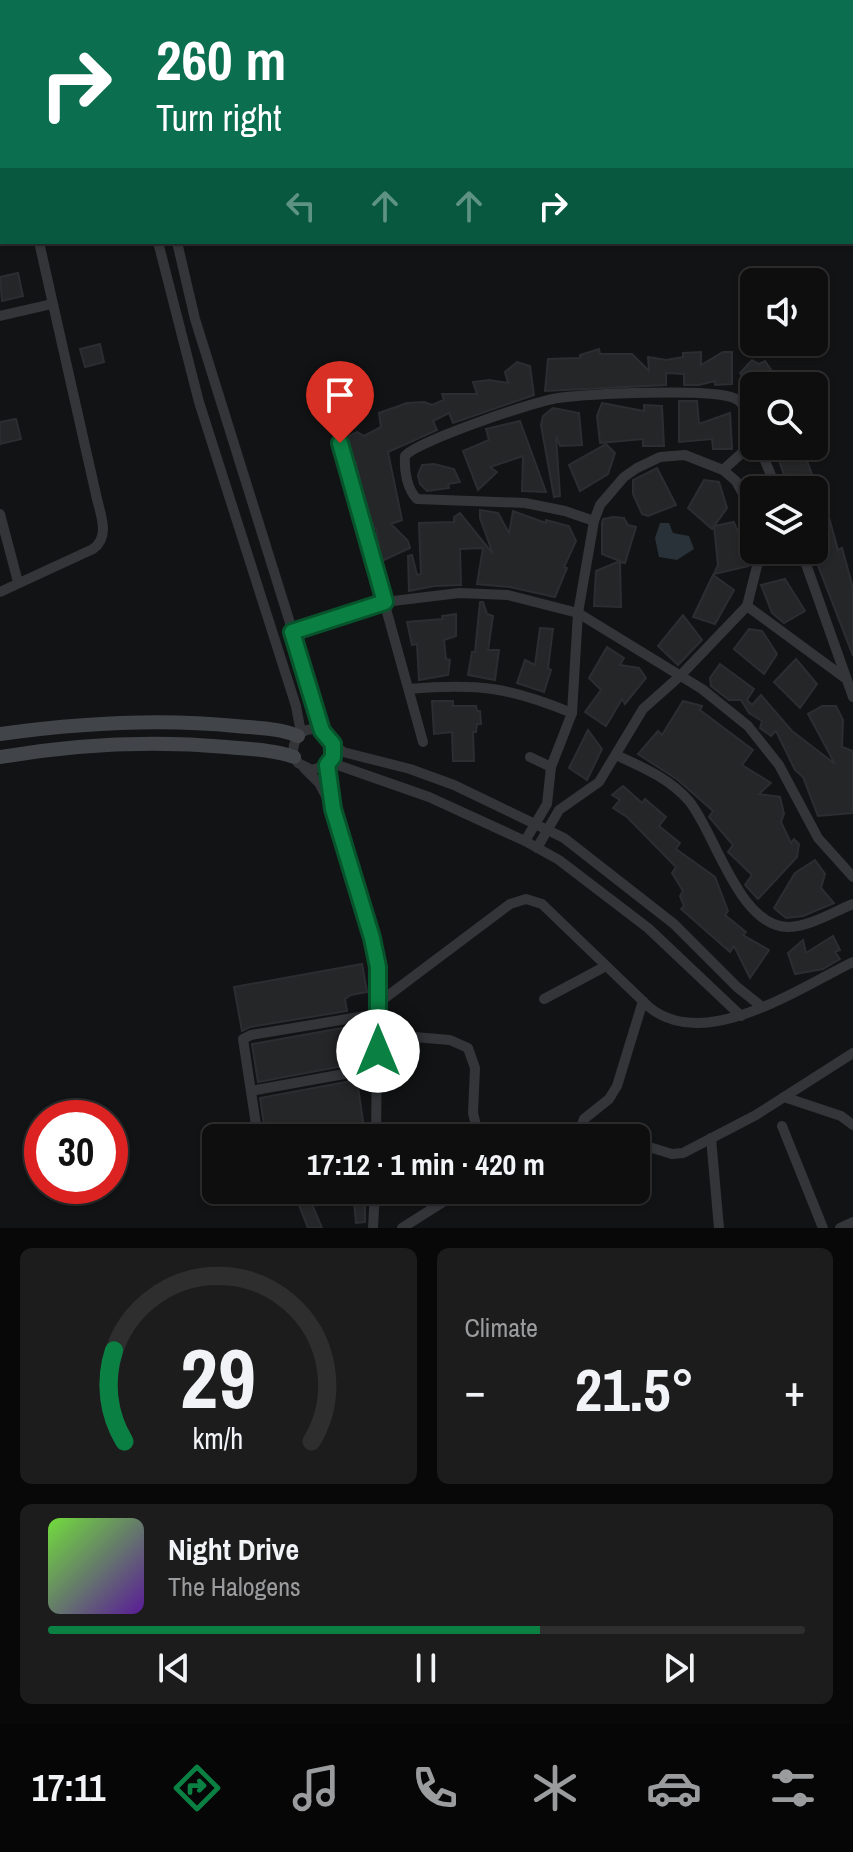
<!DOCTYPE html>
<meta charset="utf-8">
<style>
body{margin:0;font-family:"Archivo Narrow",sans-serif;background:#1c1c1d;color:#f1f3f6;height:100vh;display:flex;flex-direction:column;font-size:30px;white-space:nowrap}
*{box-sizing:border-box;margin:0}
p{font-size:26px;color:#9b9c9e}
.icon{flex:none;width:44px;height:44px;fill:none;stroke:currentColor;stroke-width:2;stroke-linecap:round;stroke-linejoin:round}
.map{position:relative;height:1228px;overflow:hidden}
.side{display:flex;flex-direction:column;gap:20px;padding:20px;background:#080808;flex:1}
.side>*{flex:none}
.guide{position:absolute;left:0px;top:0px;width:854px;height:244px;box-shadow:0 2px 6px #0004,0 0 0 2px #2e2e2f;background:#0b6e4f;color:#fff;overflow:hidden}
.tools{position:absolute;left:740px;top:268px;display:grid;gap:16px}
.tools a{display:grid;place-items:center;width:88px;height:88px;border-radius:12px;background:#0e0e0f;box-shadow:0 2px 6px #0004,0 0 0 2px #2e2e2f;font-size:40px}
.speed{position:absolute;left:24px;top:1100px;display:flex;gap:16px;font-size:40px;font-weight:700;text-align:center}
.speed>*{display:grid;place-content:center;width:104px;height:104px;border-radius:50%;background:#0e0e0f;box-shadow:0 2px 6px #0004,0 0 0 2px #2e2e2f;line-height:1}
.speed .limit{border:12px solid #d22;background:#fff;color:#111}
.pin{position:absolute;display:grid;place-items:center;width:68px;height:68px;color:#fff;margin:-82px -34px;border-radius:50% 50% 50% 0;rotate:-45deg;box-shadow:0 0 8px #0007}
.pin .icon{rotate:45deg}
.me{position:absolute;width:88px;margin:-44px;rotate:0deg;stroke-linejoin:round;filter:drop-shadow(0 0 6px #0008)}
.turn{display:flex;align-items:center;gap:28px;height:168px;padding:0 24px;font-size:36px}
.turn .icon{width:104px;height:104px;stroke-width:2.5}
.turn b{display:block;font-size:56px;line-height:68px}
.lanes{display:flex;align-items:center;height:76px;padding:0 24px;background:#0003;justify-content:center;gap:40px;direction:ltr}
.lanes .off{opacity:.35}
.big{font-size:60px;font-weight:700;line-height:1.1}
.side .card{flex:1;display:flex;flex-direction:column;justify-content:center;gap:12px;min-width:0;padding:0 28px;border-radius:12px;background:#1c1c1d}
.side .dial{align-items:center;gap:0}
.dial svg{height:208px;overflow:visible;fill:none;stroke:#2e2e2f;stroke-width:7;stroke-linecap:round;text-anchor:middle}
.dial text{fill:#f1f3f6;stroke:none}
.song{display:flex;align-items:center;gap:24px}
.cover{width:96px;height:96px;border-radius:12px;background:linear-gradient(135deg,hsl(100 70% 55%),hsl(270 70% 35%))}
.played{height:8px;border-radius:4px;background:linear-gradient(90deg,#0b8043 65%,#2e2e2f 65%)}
.keys{display:flex;justify-content:space-around;direction:ltr}
.heat{display:flex;justify-content:space-between;align-items:center;font-size:44px;direction:ltr}
.side .tiles{flex:1;display:grid;gap:20px;grid-template-columns:1fr 1fr}
.card:last-child{grid-column:span 2}
.trip{position:absolute;left:202px;top:1124px;width:448px;height:80px;border-radius:12px;background:#0e0e0f;box-shadow:0 2px 6px #0004,0 0 0 2px #2e2e2f;font-weight:700;line-height:80px;text-align:center}
.tabs{display:flex;height:128px;justify-content:space-around;align-items:center;background:#060606;color:#9b9c9e}
.tabs .icon{width:56px;height:56px}
.tabs .current{color:#0b8043}
.tabs b{font-size:36px;color:#f1f3f6}
.map>svg:first-child{display:block}
.water{fill:#293238}
.building{fill:#252628;stroke:#2c2d30;stroke-width:2}
.lines{fill:none;stroke-linecap:round;stroke-linejoin:round}
.street{stroke:#333539;stroke-width:10}
.secondary{stroke:#414449;stroke-width:14}
.route-casing{stroke:#07532c;stroke-width:20}
.route{stroke:#0b8043;stroke-width:14}
</style>
<div class="map">
<svg width="853" height="1228" viewBox="0 0 853 1228">
<rect width="100%" height="100%" fill="#121314"/>
<polygon class="water" points="660,523 669,523 673,533 689,536 694,549 677,560 659,557 655,538"/>
<g class="building">
<polygon points="18,273 23,296 2,301 0,277"/>
<polygon points="100,344 104,362 85,367 80,349"/>
<polygon points="599,349 600,354 632,354 649,371 648,357 666,360 683,357 683,353 701,352 701,365 723,352 732,352 732,384 715,385 715,381 699,385 684,385 684,374 666,373 666,385 545,391 548,359 580,358 580,355"/>
<polygon points="752,360 759,364 765,361 776,377 765,386 749,386 740,373"/>
<polygon points="517,362 530,366 534,395 453,423 449,413 433,421 437,430 388,452 402,520 391,524 408,541 410,548 382,561 376,528 372,529 356,462 354,463 350,448 349,436 357,432 364,436 381,427 379,413 407,403 424,402 432,405 444,400 442,394 477,394 473,382 489,380 508,383 505,372"/>
<polygon points="679,401 697,401 699,424 730,413 732,449 713,449 712,439 679,442"/>
<polygon points="602,403 644,411 644,405 662,406 664,446 643,446 643,439 600,443 597,416"/>
<polygon points="553,408 579,413 582,445 560,446 556,436 560,496 554,497 541,425 543,416"/>
<polygon points="16,419 21,439 0,444 0,422"/>
<polygon points="520,421 546,492 522,491 523,456 490,467 497,472 478,490 463,451 489,440 486,429"/>
<polygon points="606,444 615,453 608,474 580,491 569,465"/>
<polygon points="774,446 801,446 797,448 799,455 804,453 814,480 789,489"/>
<polygon points="434,464 454,469 460,482 448,484 449,488 427,491 420,484 418,475 422,465"/>
<polygon points="657,468 676,505 648,516 642,514 633,494 633,480"/>
<polygon points="704,480 719,482 727,508 712,529 688,508"/>
<polygon points="814,493 818,493 823,518 828,514 838,550 842,548 853,588 853,656 814,555"/>
<polygon points="480,510 498,513 509,533 513,511 546,523 546,520 569,526 576,541 564,567 567,568 555,597 510,587 477,584 483,548 460,549 461,585 434,586 409,591 408,556 412,555 417,575 421,574 419,523 454,522 454,517 460,513 493,554 480,518"/>
<polygon points="613,517 624,518 628,525 636,527 625,563 620,562 621,607 594,606 596,571 620,561 602,554 602,523 603,519"/>
<polygon points="734,522 750,562 749,566 714,574 718,565 714,526"/>
<polygon points="713,575 734,590 715,624 693,617"/>
<polygon points="785,579 805,611 784,623 772,613 761,585"/>
<polygon points="480,602 483,602 487,614 493,616 488,650 499,650 495,680 468,675 472,652 475,652"/>
<polygon points="456,614 456,636 444,640 446,659 450,660 448,675 419,680 417,644 412,645 407,622 443,619 442,616"/>
<polygon points="683,615 702,640 678,665 658,646"/>
<polygon points="540,628 553,629 548,668 551,670 544,692 517,683 525,660 535,665"/>
<polygon points="749,629 762,631 777,654 764,674 734,649"/>
<polygon points="607,647 624,658 620,665 639,668 646,678 625,704 622,699 606,726 585,712 601,690 589,678"/>
<polygon points="796,659 817,684 800,708 774,682"/>
<polygon points="720,664 754,689 747,700 752,705 761,695 792,731 835,764 808,714 822,706 836,706 843,720 842,747 853,751 853,813 818,816 803,777 795,770 776,731 771,736 760,728 762,721 749,713 741,700 729,700 711,686 710,678"/>
<polygon points="432,701 453,701 453,706 476,706 477,711 480,711 481,724 477,724 476,732 473,732 474,761 453,761 452,732 434,734"/>
<polygon points="683,701 702,706 700,710 753,750 742,765 771,783 759,794 780,797 784,814 781,822 791,843 794,839 799,844 797,857 758,899 745,885 752,875 728,852 733,845 709,817 713,811 678,780 638,754 658,731 662,735"/>
<polygon points="588,730 602,749 587,780 569,768"/>
<polygon points="623,786 642,803 645,799 666,817 659,826 680,843 676,849 715,877 728,911 725,915 746,932 743,935 769,950 750,978 734,946 730,952 681,909 684,906 680,896 683,891 672,873 676,867 627,817 613,808 620,800 612,795"/>
<polygon points="815,860 825,874 821,888 834,903 803,916 786,918 774,908 795,873"/>
<polygon points="833,936 840,950 835,952 840,959 823,969 795,974 788,953 803,940 806,953"/>
<polygon points="362,964 367,992 351,995 345,999 347,1011 250,1027 242,1031 234,987"/>
<polygon points="348,1027 354,1064 258,1082 252,1044"/>
<polygon points="357,1080 364,1128 298,1138 266,1138 260,1098"/>
<polygon points="293,1190 306,1190 322,1228 308,1228"/>
<polygon points="365,1199 365,1222 356,1223 354,1201"/>
</g>
<g class="lines">
<g class="street">
<polyline points="110,0 110,2"/>
<polyline points="131,0 132,2"/>
<polyline points="158,242 199,402 296,706 301,733"/>
<polyline points="177,242 195,319 320,719 322,731"/>
<polyline points="0,316 52,304"/>
<polyline points="340,443 423,742"/>
<polyline points="759,446 777,490"/>
<polyline points="723,470 754,442"/>
<polyline points="0,514 18,582"/>
<path d="M594 521 565 511 525 503 417 499C407 489 404 471 405 456 415 442 535 401 558 398 587 394 710 388 734 398 747 403 750 422 754 434"/>
<polyline points="801,550 853,697"/>
<polyline points="762,555 779,550"/>
<path d="M0 592 93 549C110 537 101 516 97 499L39 242"/>
<polyline points="747,606 845,678"/>
<polyline points="292,632 385,602 459,593 508,595 578,613 702,689 748,726 779,765 818,838 853,877"/>
<path d="M409 689C477 683 509 687 572 713"/>
<polyline points="333,744 343,752 410,769 454,785 564,838 674,924 737,987 761,1006"/>
<path d="M616 755C642 767 669 778 689 801 715 832 739 928 789 927 811 926 833 912 853 904"/>
<polyline points="530,757 551,767"/>
<polyline points="329,762 429,797 525,841 559,860 648,928 741,1016"/>
<path d="M327 765 312 770 298 763 293 752C295 711 351 732 327 765L333 802"/>
<polyline points="304,768 319,783 333,809 372,938 378,967 376,1138"/>
<polyline points="525,841 547,804 551,767 572,713 578,613 594,521 600,505 624,477 637,468 660,457 685,455 723,470 736,481 754,514"/>
<polyline points="537,848 559,810 599,782 643,709 680,676 747,606 761,550"/>
<polyline points="544,999 606,966"/>
<path d="M377 1004 510 904 526 899 542 904 649 1007C705 1053 799 988 853 962"/>
<polyline points="378,1034 450,1040 468,1048 475,1068 473,1113 479,1138"/>
<polyline points="251,1091 377,1068"/>
<polyline points="784,1097 841,1116 853,1125"/>
<polyline points="782,1126 823,1228"/>
<polyline points="258,1138 243,1039 251,1035 377,1014"/>
<polyline points="577,1138 584,1119 609,1099 617,1086 643,1001"/>
<polyline points="711,1138 719,1228"/>
<polyline points="636,1143 672,1154 683,1153 756,1115 853,1053"/>
<polyline points="373,1228 375,1190"/>
<polyline points="402,1228 462,1190"/>
<polyline points="840,1228 853,1222"/>
</g>
<g class="secondary">
<path d="M0 734C79 723 157 718 236 726 257 728 279 728 298 736"/>
<path d="M0 757C76 744 150 740 227 747 249 749 275 750 294 757"/>
</g>
</g>
<g class="lines">
<g class="route-casing">
<polyline id="route" points="340,443 385,602 292,632 322,731 333,744 333,757 327,765 333,809 372,938 378,967 378,1051"/>
</g>
<use href="#route" class="route"/>
</g>
</svg>
<div class="tools">
<a><svg class="icon" aria-label="sound" viewBox="0 0 24 24"><path d="M4 9h4l5-4v14l-5-4H4zM17 9q2 3 0 6"/></svg></a>
<a><svg class="icon" aria-label="search" viewBox="0 0 24 24"><circle cx="10" cy="10" r="6"/><path d="M15 15l6 6"/></svg></a>
<a><svg class="icon" aria-label="layers" viewBox="0 0 24 24"><path d="M12 4l9 5-9 5-9-5zM3 14l9 5 9-5"/></svg></a>
</div>
<div class="speed"><div class="limit">30</div></div>
<div class="pin" style="left:340px;top:443px;background:#d93025"><svg class="icon" aria-label="arrive" viewBox="0 0 24 24"><path d="M6 21V4h12l-3 4 3 4H6"/></svg></div>
<svg class="me" style="left:378px;top:1051px" viewBox="-20 -20 40 40"><circle r="19" fill="#fff"/><path d="M0-13L10 11 0 6-10 11z" fill="#0b8043"/></svg>
<div class="trip">17:12 · 1 min · 420 m</div>
<div class="guide">
<div class="turn"><svg class="icon" aria-label="right" viewBox="0 0 24 24"><path d="M7 20v-9h11M14 6l5 5-5 5"/></svg><div><b>260 m</b>Turn right</div></div>
<div class="lanes"><svg class="icon off" aria-label="left" viewBox="0 0 24 24"><path d="M17 20v-9H6M10 6l-5 5 5 5"/></svg><svg class="icon off" aria-label="ahead" viewBox="0 0 24 24"><path d="M12 20V5M6 11l6-6 6 6"/></svg><svg class="icon off" aria-label="ahead" viewBox="0 0 24 24"><path d="M12 20V5M6 11l6-6 6 6"/></svg><svg class="icon" aria-label="right" viewBox="0 0 24 24"><path d="M7 20v-9h11M14 6l5 5-5 5"/></svg></div>
</div>
</div>
<section class="side">
<div class="tiles">
<div class="card dial"><svg viewBox="0 0 100 80">
<path d="M14 69A42 42 0 1 1 86 69"/>
<path d="M14 69A42 42 0 0 1 10 34" stroke="#0b8043"/>
<text x="50" y="56" font-size="32" font-weight="700">29</text>
<text x="50" y="72" font-size="11">km/h</text>
</svg></div>
<div class="card"><p>Climate</p>
<div class="heat"><a>−</a><b class="big">21.5°</b><a>+</a></div>
</div>
<div class="card">
<div class="song"><i class="cover"></i><div><b>Night Drive</b><p>The Halogens</p></div></div>
<div class="played"></div>
<div class="keys"><svg class="icon" aria-label="previous" viewBox="0 0 24 24"><path d="M18 5L8 12l10 7zM5 5v14"/></svg><svg class="icon" aria-label="pause" viewBox="0 0 24 24"><path d="M8 5v14M16 5v14"/></svg><svg class="icon" aria-label="next" viewBox="0 0 24 24"><path d="M6 5l10 7-10 7zM19 5v14"/></svg></div>
</div>
</div>
</section>
<nav class="tabs">
<b>17:11</b>
<svg class="icon current" aria-label="directions" viewBox="0 0 24 24"><path d="M12 3l9 9-9 9-9-9zM9 14v-3h6M13 9l2 2-2 2"/></svg>
<svg class="icon" aria-label="music" viewBox="0 0 24 24"><path d="M9 18V5l10-2v13"/><circle cx="6" cy="18" r="3"/><circle cx="16" cy="16" r="3"/></svg>
<svg class="icon" aria-label="phone" viewBox="0 0 24 24"><path d="M5 4h4l2 5-3 2q2 4 5 5l2-3 5 2v4C11 20 4 13 5 4z"/></svg>
<svg class="icon" aria-label="climate" viewBox="0 0 24 24"><path d="M12 3v18M4 7l16 10M4 17L20 7"/></svg>
<svg class="icon" aria-label="car" viewBox="0 0 24 24"><path d="M5 17H2v-5l4-1 3-4h7l3 4 3 1v5h-3M9 17h6M6 11h13"/><circle cx="7" cy="17" r="2"/><circle cx="17" cy="17" r="2"/></svg>
<svg class="icon" aria-label="filters" viewBox="0 0 24 24"><path d="M4 7h16M4 17h16"/><circle cx="9" cy="7" r="2"/><circle cx="15" cy="17" r="2"/></svg>
</nav>
